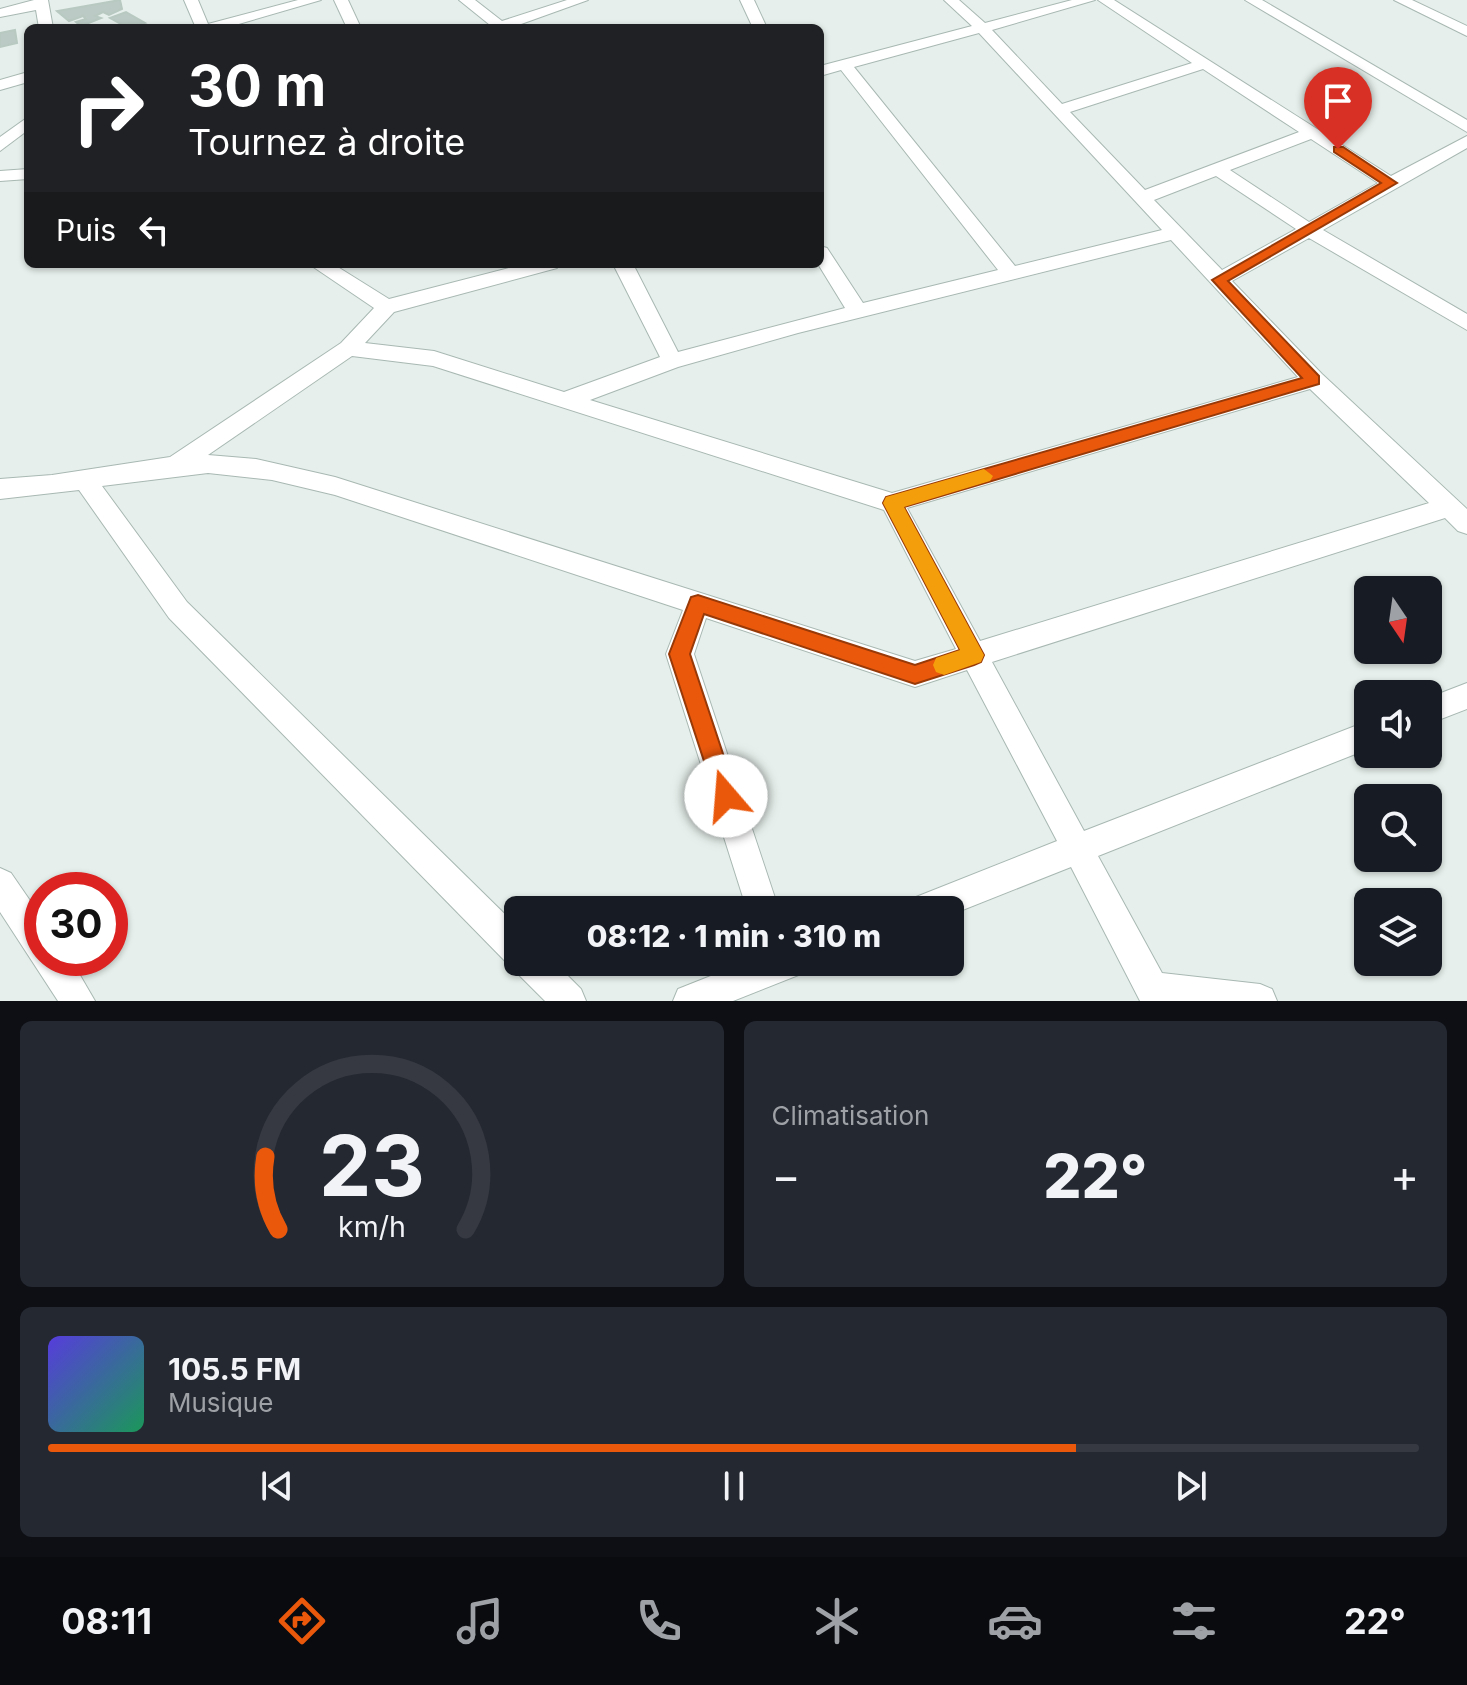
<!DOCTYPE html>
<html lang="fr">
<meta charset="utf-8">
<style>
body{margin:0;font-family:Inter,sans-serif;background:#242831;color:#f1f3f6;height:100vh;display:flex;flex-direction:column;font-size:30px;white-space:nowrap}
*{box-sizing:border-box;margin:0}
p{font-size:26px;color:#9ea1a6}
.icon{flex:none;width:44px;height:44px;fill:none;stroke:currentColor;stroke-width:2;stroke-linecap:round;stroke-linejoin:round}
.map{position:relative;height:1001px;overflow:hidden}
.side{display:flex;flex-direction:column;gap:20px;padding:20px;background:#0d0f14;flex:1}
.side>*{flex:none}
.top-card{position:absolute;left:24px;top:24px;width:800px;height:244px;border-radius:12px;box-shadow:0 2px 6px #0004;background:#202124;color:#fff;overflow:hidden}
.needle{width:52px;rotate:167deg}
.controls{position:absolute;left:1354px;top:576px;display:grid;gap:16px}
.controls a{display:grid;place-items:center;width:88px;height:88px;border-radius:12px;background:#171b24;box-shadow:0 2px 6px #0004;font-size:40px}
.speed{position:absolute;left:24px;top:872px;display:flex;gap:16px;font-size:40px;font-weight:700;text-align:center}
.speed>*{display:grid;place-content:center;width:104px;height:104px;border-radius:50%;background:#171b24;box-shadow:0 2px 6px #0004;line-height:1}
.speed .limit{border:12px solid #d22;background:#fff;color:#111}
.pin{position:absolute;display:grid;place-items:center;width:68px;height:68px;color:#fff;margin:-82px -34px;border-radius:50% 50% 50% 0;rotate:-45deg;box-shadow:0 0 8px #0007}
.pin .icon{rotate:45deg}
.me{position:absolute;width:88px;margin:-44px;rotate:342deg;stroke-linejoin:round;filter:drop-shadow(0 0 6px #0008)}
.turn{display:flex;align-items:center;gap:28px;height:168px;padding:0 32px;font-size:36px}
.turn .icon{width:104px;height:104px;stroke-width:2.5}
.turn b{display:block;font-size:56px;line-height:68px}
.then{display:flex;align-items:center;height:76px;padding:0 32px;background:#0003;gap:16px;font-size:30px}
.big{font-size:60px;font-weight:800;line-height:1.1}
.side .card{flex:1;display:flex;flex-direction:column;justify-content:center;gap:12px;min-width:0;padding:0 28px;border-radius:12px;background:#242831}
.side .dial{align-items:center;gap:0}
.dial svg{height:208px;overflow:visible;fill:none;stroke:#363941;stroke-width:7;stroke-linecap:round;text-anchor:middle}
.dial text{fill:#f1f3f6;stroke:none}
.song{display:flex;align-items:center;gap:24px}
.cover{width:96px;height:96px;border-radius:12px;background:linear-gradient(135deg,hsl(250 70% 55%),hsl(150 70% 35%))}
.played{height:8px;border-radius:4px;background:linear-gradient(90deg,#ea580c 75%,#363941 75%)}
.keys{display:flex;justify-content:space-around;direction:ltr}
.heat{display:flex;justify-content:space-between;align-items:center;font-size:44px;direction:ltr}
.side .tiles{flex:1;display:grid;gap:20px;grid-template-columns:1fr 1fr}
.card:last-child{grid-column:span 2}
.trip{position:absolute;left:504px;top:896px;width:460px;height:80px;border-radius:12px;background:#171b24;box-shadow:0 2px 6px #0004;font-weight:800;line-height:80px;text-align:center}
.dock{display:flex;height:128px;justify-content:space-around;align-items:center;background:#090b0e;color:#9ea1a6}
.dock .icon{width:56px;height:56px}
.dock .selected{color:#ea580c}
.dock b{font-size:36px;color:#f1f3f6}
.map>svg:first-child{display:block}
.building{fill:#bbcac4;stroke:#b8c9c2;stroke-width:2}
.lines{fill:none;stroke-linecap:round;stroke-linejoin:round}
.minor-casing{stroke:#a8b8b2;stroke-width:2}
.minor{fill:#fff;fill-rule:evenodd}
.route{fill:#ea580c;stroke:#983908;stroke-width:2}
.slow{fill:#f59e0b}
</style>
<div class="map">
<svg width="1467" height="1001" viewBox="0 0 1467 1001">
<rect width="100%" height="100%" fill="#e6efeb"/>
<g class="building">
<polygon points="120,0 122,9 109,15 103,12 95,16 101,18 81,26 76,22 86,19 83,16 69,21 57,11"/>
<polygon points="126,12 145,23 128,28 110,18"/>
<polygon points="15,30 17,43 0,47 0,33"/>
</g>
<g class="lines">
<g class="minor-casing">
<g id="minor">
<polygon points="34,0 48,0 53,28 39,28 36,10 0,17 0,9"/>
<polygon points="184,0 198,0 208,24 298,0 321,0 225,28 196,28"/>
<polygon points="334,0 348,0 361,28 347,28"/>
<polygon points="459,0 475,0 502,21 567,0 588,0 510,28 487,28 490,25"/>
<polygon points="740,0 754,0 767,28 753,28"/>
<path d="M944 0H959L985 23 1072 0H1095L992 30 1062 104 1192 63 1098 0H1114L1391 176 1467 136V148L1323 230 1467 314V330L1309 238 1232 281 1322 374 1467 509V534L1458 531 1445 518 992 662 1084 831 1368 721V749L1098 856 1162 973 1260 984 1272 989 1277 1001H1140L1071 867 950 915V910H906L911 899 1057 841 967 670 915 687 706 618 694 654 779 910H747L666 654 683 610 335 495 272 480 208 473 102 486 187 602 518 927V962H554L581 989 586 1001H545L518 974 515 965 506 962 169 618 79 490 0 499V479L52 475 170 457 341 343 374 308 309 264H333L389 299 525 264H560L557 268 394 312 365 343 434 351 564 392 660 357 613 264H633L678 352 845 308 818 264 820 246 827 248 863 303 998 270 841 70 820 76V66L972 26ZM979 33 1162 230 1015 266 854 67ZM1203 69 1299 132 1145 190 1070 112ZM1311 139 1378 183 1309 222 1230 170ZM1216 176 1296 229 1222 270 1154 200ZM1171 240 1298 377 892 493 590 400 678 367 798 333ZM352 356 433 366 884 510 956 649 915 661 335 477 256 459 208 455ZM1310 389 1429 503 980 641 907 508Z"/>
<polygon points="1245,0 1262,0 1467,120 1467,132"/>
<polygon points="1394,0 1412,0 1467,26 1467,36"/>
<polygon points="28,72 28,82 0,90 0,80"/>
<polygon points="28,117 28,130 0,151 0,137"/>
<polygon points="28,169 28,179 0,181 0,171"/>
<polygon points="1467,683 1467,709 1428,724 1428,698"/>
<polygon points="0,868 11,873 42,918 42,958 70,958 95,1001 58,1001 0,912"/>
<polygon points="746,962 806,962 801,974 733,1001 673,1001 678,989"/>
</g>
</g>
<use href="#minor" class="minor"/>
</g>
<polygon class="route" points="1334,147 1343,147 1397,183 1228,281 1319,376 1319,384 904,507 984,655 981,662 974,665 915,684 704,614 690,654 737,796 734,804 726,808 718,804 669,654 691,597 698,595 915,665 960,650 883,503 886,497 1302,378 1212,280 1381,183 1334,152"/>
<polygon class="slow" points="984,469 993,476 990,481 904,507 984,655 981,662 944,675 936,672 933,665 936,658 960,650 883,503 886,497"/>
</svg>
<div class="controls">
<a><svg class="needle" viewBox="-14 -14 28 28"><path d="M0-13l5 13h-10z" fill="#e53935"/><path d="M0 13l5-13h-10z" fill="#9ea1a6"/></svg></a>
<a><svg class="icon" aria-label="sound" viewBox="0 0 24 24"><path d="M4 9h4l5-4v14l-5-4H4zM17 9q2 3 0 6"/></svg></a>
<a><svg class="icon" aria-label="search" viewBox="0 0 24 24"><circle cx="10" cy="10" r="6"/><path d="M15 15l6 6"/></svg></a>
<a><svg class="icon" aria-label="layers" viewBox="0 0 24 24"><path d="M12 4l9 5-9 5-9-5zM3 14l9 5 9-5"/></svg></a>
</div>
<div class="speed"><div class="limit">30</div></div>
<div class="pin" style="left:1338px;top:149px;background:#d93025"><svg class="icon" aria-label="arrive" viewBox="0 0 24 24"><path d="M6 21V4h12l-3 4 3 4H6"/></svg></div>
<svg class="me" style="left:726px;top:796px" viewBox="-20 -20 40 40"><circle r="19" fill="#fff"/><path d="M0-13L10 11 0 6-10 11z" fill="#ea580c"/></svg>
<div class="trip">08:12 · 1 min · 310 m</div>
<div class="top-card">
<div class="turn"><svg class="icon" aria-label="right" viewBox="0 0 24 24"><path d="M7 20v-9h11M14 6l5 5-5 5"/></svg><div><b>30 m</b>Tournez à droite</div></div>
<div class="then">Puis<svg class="icon" aria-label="left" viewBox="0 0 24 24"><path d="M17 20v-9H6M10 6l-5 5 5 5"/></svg></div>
</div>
</div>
<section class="side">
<div class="tiles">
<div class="card dial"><svg viewBox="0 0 100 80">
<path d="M14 69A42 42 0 1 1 86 69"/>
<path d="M14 69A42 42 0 0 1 9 41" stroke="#ea580c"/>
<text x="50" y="56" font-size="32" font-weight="700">23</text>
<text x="50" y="72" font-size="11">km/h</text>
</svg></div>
<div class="card"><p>Climatisation</p>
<div class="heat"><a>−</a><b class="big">22°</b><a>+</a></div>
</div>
<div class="card">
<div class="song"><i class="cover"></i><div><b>105.5 FM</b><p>Musique</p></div></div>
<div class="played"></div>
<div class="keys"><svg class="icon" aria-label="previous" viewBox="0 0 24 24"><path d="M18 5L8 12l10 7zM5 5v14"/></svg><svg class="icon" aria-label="pause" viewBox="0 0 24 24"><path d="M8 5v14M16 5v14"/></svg><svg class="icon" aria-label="next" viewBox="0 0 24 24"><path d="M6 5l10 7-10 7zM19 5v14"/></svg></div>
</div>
</div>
</section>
<nav class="dock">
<b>08:11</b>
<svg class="icon selected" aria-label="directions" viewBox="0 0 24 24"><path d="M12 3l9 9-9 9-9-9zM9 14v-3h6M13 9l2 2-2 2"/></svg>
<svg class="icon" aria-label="music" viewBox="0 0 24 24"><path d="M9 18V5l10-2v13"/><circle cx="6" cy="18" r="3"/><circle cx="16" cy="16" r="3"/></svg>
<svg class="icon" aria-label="phone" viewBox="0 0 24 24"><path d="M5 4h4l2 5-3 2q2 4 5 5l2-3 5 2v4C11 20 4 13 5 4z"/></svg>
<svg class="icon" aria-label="climate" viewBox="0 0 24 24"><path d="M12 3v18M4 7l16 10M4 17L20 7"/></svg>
<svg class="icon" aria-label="car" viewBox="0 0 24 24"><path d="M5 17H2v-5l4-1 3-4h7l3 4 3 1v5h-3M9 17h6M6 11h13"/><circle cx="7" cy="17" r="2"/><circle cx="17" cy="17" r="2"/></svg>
<svg class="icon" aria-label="filters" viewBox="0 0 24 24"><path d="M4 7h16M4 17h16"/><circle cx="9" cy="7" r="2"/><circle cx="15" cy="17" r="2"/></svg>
<b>22°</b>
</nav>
